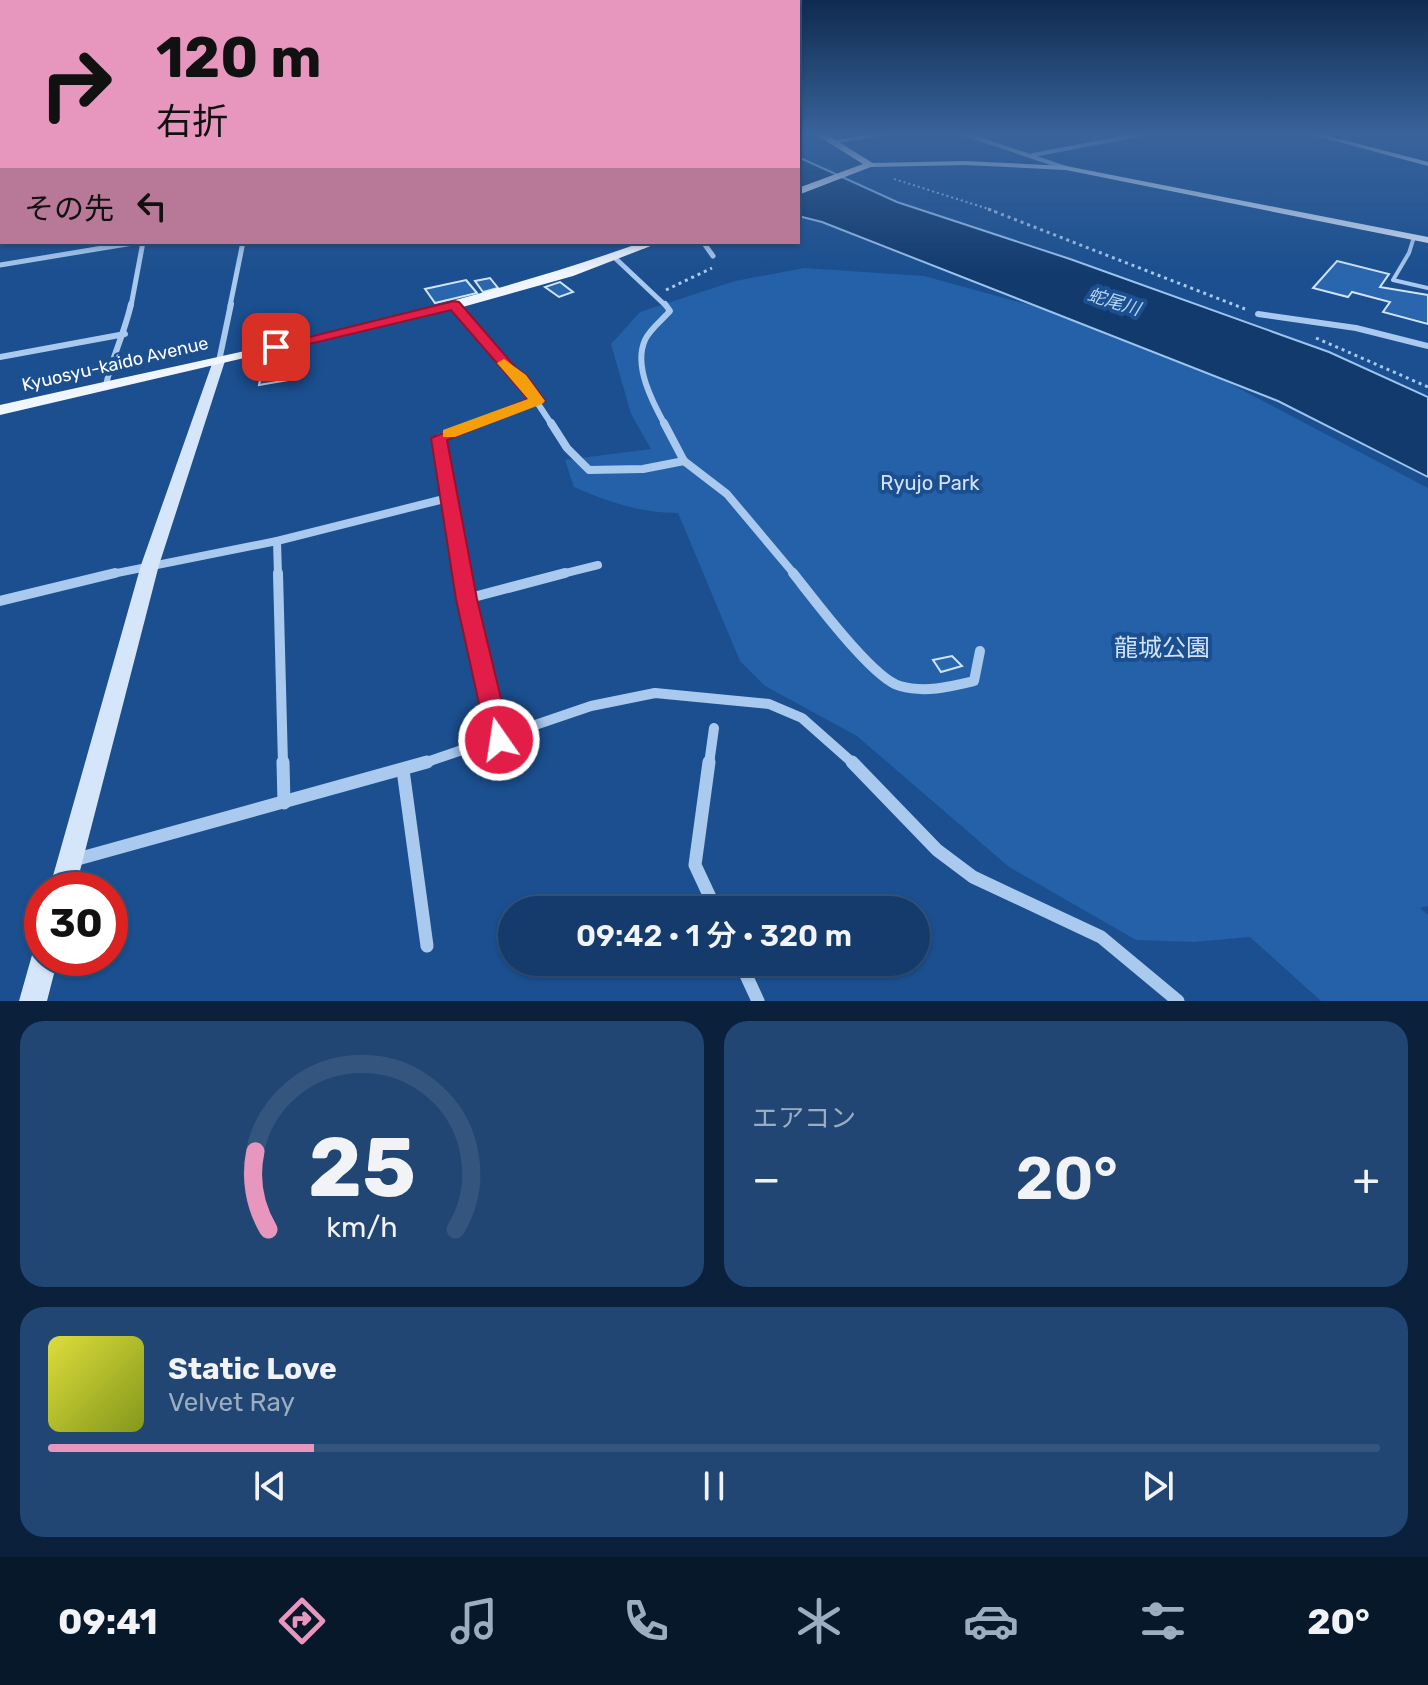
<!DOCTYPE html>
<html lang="ja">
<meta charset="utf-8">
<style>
body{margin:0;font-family:Rubik,"Noto Sans JP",sans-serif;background:#214673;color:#f1f3f6;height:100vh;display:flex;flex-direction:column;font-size:30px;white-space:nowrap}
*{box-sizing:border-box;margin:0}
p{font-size:26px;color:#9dadc1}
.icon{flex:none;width:44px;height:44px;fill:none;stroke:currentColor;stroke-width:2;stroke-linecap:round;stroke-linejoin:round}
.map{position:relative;height:1001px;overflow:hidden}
.side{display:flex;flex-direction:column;gap:20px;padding:20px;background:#0b203b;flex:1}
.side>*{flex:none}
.hud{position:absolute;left:0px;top:0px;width:800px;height:244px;box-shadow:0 2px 6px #0004,0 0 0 2px #33557e;background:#e797bd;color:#111;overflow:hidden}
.speed{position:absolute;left:24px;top:872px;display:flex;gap:16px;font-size:40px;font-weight:700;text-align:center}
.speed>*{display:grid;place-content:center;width:104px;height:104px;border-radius:50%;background:#143b6b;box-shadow:0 2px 6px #0004,0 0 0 2px #33557e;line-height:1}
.speed .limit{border:12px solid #d22;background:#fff;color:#111}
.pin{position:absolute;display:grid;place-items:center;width:68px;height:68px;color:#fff;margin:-34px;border-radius:16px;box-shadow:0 4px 12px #0006}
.me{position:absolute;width:88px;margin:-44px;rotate:347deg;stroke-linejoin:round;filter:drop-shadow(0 0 6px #0008)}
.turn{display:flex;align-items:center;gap:28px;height:168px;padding:0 24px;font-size:36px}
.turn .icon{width:104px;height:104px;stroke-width:2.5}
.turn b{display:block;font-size:56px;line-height:68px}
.then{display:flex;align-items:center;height:76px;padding:0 24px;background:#0003;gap:16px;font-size:30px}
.big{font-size:60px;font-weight:600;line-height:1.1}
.side .widget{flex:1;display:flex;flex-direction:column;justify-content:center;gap:12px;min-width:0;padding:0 28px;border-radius:24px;background:#214673}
.side .dial{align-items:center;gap:0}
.dial svg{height:208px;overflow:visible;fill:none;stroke:#33557e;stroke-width:7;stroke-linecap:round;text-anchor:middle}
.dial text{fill:#f1f3f6;stroke:none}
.song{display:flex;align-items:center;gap:24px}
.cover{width:96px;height:96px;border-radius:12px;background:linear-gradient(135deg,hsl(60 70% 55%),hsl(70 70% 35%))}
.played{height:8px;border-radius:4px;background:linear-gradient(90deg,#e797bd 20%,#33557e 20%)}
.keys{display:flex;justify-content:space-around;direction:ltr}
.heat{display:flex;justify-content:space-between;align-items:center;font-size:44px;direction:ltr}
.side .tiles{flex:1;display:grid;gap:20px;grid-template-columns:1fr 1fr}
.widget:last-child{grid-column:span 2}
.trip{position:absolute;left:498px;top:896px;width:432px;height:80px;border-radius:40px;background:#143b6b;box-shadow:0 2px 6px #0004,0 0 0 2px #33557e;font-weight:600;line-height:80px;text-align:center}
.dock{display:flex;height:128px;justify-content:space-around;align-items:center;background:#08182b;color:#9dadc1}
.dock .icon{width:56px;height:56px}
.dock .on{color:#e797bd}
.dock b{font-size:36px;color:#f1f3f6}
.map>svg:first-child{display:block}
.green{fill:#2461a8}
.water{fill:#123a6d;stroke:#9cc4f0;stroke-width:2}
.building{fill:#2a66ad;stroke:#cfe3fa;stroke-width:2}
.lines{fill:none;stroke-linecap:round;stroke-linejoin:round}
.path-far1{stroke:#a9c9ee;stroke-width:2;stroke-dasharray:2 3;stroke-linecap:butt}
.path{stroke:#a9c9ee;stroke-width:3;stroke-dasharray:3 4;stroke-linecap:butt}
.lane{stroke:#a9c9ee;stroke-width:4}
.street-far5{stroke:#a9c9ee;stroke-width:4}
.street-far4{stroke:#a9c9ee;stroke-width:5}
.street-far3{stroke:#a9c9ee;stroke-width:6}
.street-far2{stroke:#a9c9ee;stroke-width:8}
.street-far1{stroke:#a9c9ee;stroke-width:10}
.street{stroke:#a9c9ee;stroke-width:13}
.secondary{fill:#d6e6fa;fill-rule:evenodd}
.primary{fill:#f0f6ff;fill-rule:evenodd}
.route{fill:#e11d48;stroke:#92132f;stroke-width:2}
.slow{fill:#f59e0b}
.labels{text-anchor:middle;stroke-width:8;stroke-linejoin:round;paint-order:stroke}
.far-water-label{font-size:18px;font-style:italic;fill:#b5d3f5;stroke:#1b4f8f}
.far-street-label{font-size:18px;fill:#fff;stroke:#1b4f8f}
.park-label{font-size:20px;fill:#cfe3fa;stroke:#1b4f8f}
.near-park-label{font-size:24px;fill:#cfe3fa;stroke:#1b4f8f}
</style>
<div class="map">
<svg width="1428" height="1001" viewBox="0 0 1428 1001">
<rect width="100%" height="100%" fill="#1b4f8f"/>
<path class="green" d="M804 268 924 276 1106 326 1221 379 1428 488V906L1420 908 1428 915V1001H1321L1250 937 1194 942 1136 940 1009 867 857 736 765 686 740 661 678 513C640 513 608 502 574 487L565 460 651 449 631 414 611 344 640 312 735 281Z"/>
<polygon class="water" points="798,157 897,202 1070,259 1329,352 1428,397 1428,477 1278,401 822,222 798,216"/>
<g class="building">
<polygon points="1337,261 1389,274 1380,287 1428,295 1428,324 1383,312 1390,302 1352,292 1348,297 1313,288"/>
<polygon points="490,278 498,288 483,292 475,281"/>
<polygon points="466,280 477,293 435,303 425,289"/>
<polygon points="560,282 573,292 559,297 545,287"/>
<polygon points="291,368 289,380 259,385 262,371"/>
<polygon points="952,656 962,666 941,672 933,660"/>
</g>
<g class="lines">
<polyline class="path-far1" points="894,179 995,211"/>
<g class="path">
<polyline points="988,209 1245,309"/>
<polyline points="666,290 712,268"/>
<polyline points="1316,338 1428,387"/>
</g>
<polyline class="lane" points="1414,237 1409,253 1393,280 1428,288"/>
<g class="street-far5">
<polyline points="964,134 1066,168"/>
<polyline points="1033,155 1143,134"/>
</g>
<g class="street-far4">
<polyline points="703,242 713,256"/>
<polyline points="614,257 666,306"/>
<polyline points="0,265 139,242"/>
<polyline points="131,306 143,242"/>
<polyline points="230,306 243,242"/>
</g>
<g class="street-far3">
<polyline points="454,305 521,378 552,425"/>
<polyline points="1258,314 1356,328 1428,346"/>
<polyline points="0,357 125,334"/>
<polyline points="219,361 231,304"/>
<path d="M106 385C112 357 125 332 131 304"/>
<polyline points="473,425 537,401"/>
<path d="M665 425C653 403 633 366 645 340 649 330 663 319 670 311L665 304"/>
</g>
<g class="street-far2">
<polyline points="551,423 567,448 589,470 643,469 684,461"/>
<polyline points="664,423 684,461 727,494 795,575"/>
<polyline points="277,541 278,575"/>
<polyline points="107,575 277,541 448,498"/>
<polyline points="462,575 439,438 478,423"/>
<polyline points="558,575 598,565"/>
</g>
<g class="street-far1">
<polyline points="278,573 283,764"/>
<polyline points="462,573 499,740"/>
<path d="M793 573C813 598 873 679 900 686 925 693 949 687 974 681L980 651"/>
<polyline points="466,599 565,573"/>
<polyline points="0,601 115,573"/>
<polyline points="421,764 591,706 655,693 769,704 802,718 854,764"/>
<polyline points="709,764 714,728"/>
</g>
<g class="street">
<polyline points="283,762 284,803"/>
<polyline points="709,762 695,865 716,910"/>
<polyline points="852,762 937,850 973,877 1101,937 1178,1001"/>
<polyline points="403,770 427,946"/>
<polyline points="74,860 427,762"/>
<polyline points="740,962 758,1001"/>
</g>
<g class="secondary">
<polygon points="872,134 891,134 831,144 827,142"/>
<polygon points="1309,134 1321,134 1428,162 1428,166"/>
<polygon points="965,161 1066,166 1428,237 1428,243 1066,170 965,165 871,167 867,165 871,163"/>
<rect x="0" y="182" width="2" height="4"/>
<polygon points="623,242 639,242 648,246 643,249"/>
<polygon points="219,357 225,361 159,565 75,890 49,890 141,565 213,361"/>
<polygon points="42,945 42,958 58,958 47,1001 19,1001 34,948"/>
</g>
<g class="primary">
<polygon points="815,134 826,134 876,165 798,195 798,188 863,164"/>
<path d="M643 242H661L573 276 459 308 0 415V405C215 356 435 316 643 242Z"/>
</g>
</g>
<linearGradient id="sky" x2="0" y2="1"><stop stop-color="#0f2b4f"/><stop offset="0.49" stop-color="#39639b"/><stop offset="1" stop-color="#39639b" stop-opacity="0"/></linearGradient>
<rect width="1428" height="274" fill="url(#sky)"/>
<polygon class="route" points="454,301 459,302 516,368 526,375 545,401 447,440 477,599 511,740 508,747 499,750 490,747 487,740 456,599 431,438 528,399 451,310 276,352 269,347"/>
<polygon class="slow" points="504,359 526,375 545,401 542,404 455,437 443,437 443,430 528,399 497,363"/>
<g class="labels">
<g class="far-water-label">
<text transform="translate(1114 302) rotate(17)" y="6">蛇尾川</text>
</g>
<g class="far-street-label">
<text transform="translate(115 364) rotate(-13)" y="6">Kyuosyu-kaido Avenue</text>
</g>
<g class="park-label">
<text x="930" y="490">Ryujo Park</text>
</g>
<g class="near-park-label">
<text x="1162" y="656">龍城公園</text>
</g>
</g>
</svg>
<div class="speed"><div class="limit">30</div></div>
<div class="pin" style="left:276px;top:347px;background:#d93025"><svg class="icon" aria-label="arrive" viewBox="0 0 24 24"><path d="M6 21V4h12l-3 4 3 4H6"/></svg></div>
<svg class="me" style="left:499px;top:740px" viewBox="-20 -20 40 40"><circle r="17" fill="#e11d48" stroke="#fff" stroke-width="3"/><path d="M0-11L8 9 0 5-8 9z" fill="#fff"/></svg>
<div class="trip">09:42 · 1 分 · 320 m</div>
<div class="hud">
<div class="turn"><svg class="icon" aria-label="right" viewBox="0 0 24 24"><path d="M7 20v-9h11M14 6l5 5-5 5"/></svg><div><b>120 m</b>右折</div></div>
<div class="then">その先<svg class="icon" aria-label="left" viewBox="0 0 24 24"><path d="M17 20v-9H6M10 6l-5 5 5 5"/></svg></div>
</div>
</div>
<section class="side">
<div class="tiles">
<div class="widget dial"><svg viewBox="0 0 100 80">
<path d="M14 69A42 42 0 1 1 86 69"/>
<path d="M14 69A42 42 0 0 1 9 39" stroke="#e797bd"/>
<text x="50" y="56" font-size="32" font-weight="700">25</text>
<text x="50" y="72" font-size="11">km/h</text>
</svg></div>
<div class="widget"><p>エアコン</p>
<div class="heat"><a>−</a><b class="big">20°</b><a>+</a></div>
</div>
<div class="widget">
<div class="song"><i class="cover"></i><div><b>Static Love</b><p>Velvet Ray</p></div></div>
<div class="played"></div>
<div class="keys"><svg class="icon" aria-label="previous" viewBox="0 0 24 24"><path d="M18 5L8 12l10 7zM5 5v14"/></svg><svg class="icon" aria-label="pause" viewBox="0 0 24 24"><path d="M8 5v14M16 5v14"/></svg><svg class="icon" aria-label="next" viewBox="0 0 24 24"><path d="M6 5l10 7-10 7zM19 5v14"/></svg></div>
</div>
</div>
</section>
<nav class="dock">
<b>09:41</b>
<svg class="icon on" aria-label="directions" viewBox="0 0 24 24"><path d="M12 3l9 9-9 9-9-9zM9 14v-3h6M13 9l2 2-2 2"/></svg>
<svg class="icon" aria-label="music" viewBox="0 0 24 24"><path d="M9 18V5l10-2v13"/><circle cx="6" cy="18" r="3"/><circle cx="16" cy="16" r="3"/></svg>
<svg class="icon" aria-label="phone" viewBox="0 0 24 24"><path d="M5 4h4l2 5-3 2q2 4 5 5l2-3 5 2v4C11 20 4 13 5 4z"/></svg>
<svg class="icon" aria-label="climate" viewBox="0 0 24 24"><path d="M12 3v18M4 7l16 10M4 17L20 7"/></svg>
<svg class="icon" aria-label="car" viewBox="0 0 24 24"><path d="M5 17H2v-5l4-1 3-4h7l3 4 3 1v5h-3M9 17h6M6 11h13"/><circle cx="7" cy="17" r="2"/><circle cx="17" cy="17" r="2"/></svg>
<svg class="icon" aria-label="filters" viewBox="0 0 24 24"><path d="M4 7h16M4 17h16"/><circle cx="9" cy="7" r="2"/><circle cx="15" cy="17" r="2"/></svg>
<b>20°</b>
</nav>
